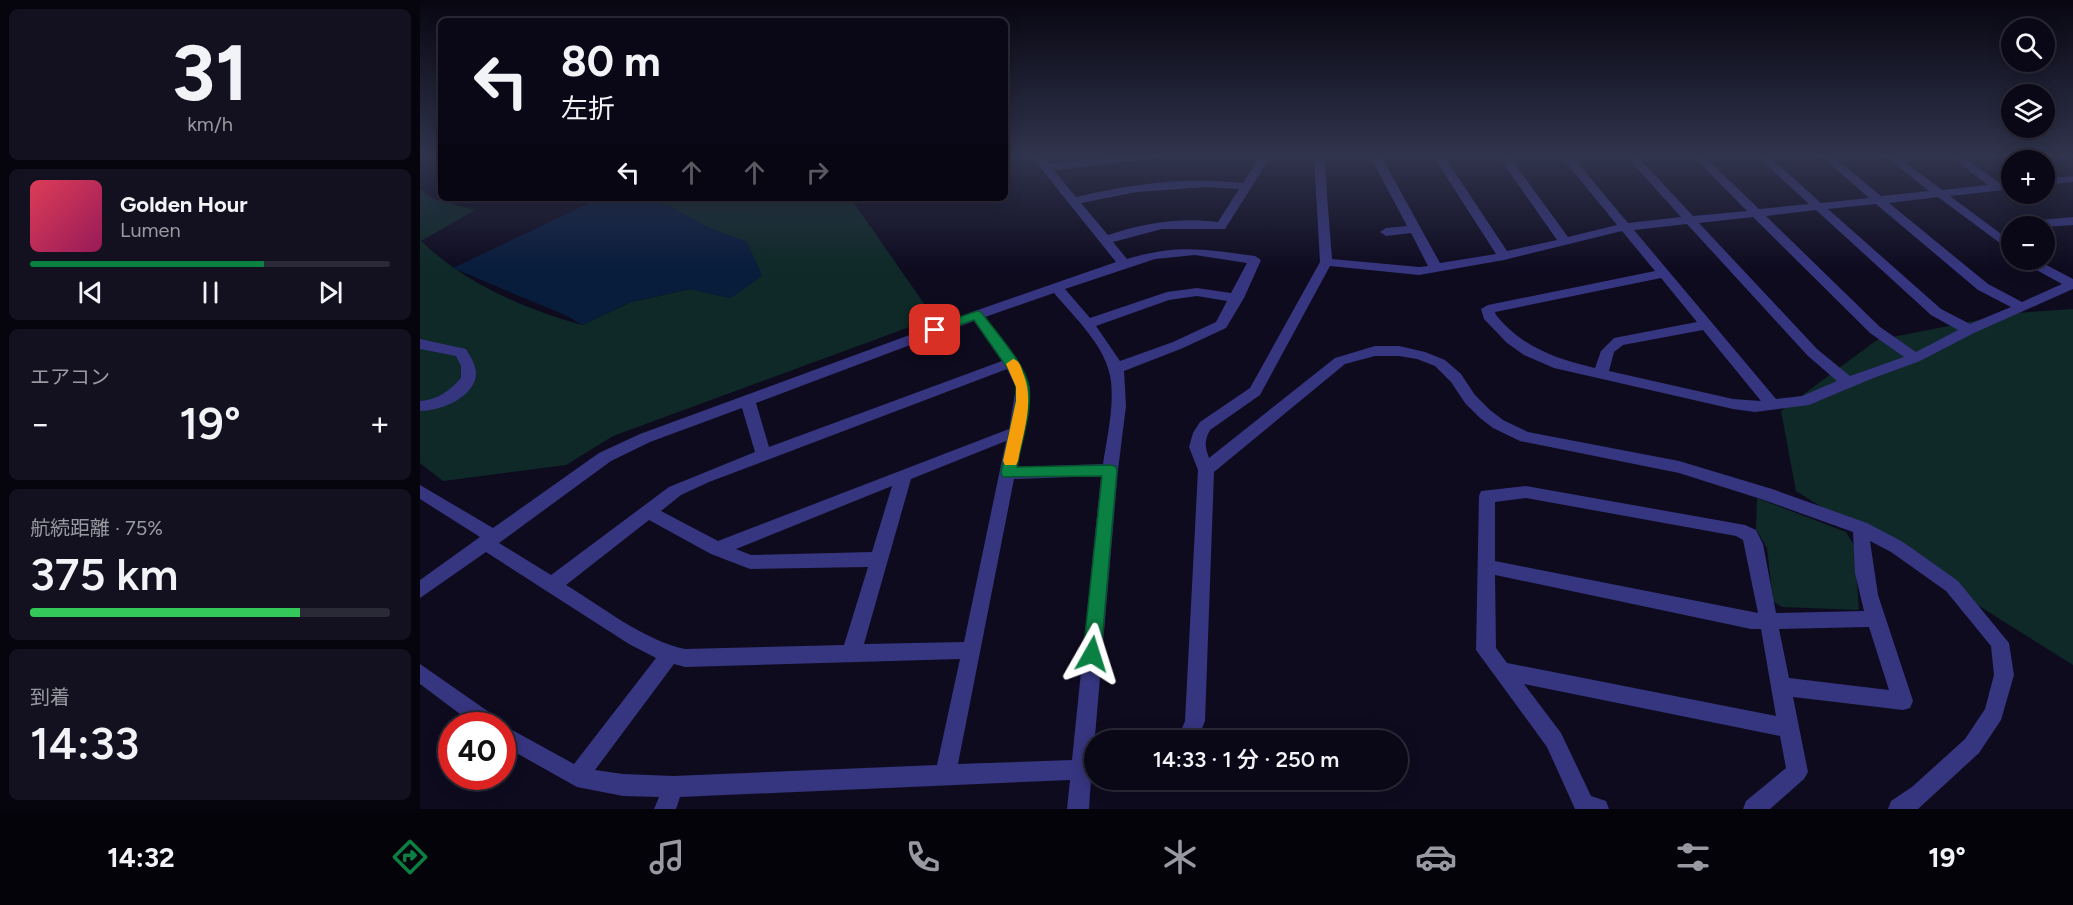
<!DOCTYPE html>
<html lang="ja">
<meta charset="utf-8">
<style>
body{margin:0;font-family:Figtree,"Noto Sans JP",sans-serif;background:#131120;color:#f1f3f6;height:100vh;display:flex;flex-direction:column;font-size:22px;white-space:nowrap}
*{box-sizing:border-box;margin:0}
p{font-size:20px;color:#999aa1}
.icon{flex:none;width:33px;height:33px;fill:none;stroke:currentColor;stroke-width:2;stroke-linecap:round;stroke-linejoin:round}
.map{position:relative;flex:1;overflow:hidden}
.panel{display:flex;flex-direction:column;gap:9px;padding:9px;background:#06040d;width:420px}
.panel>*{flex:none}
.guide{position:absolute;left:18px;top:18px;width:570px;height:183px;border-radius:9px;box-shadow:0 3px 15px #0003,0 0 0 2px #2a2936;background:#0a0817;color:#f1f3f6;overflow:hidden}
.tools{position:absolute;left:1581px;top:18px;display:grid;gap:12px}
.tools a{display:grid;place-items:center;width:54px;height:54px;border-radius:50%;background:#0a0817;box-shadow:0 3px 15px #0003,0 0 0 2px #2a2936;font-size:30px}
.speed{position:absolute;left:18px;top:712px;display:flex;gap:12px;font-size:30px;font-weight:700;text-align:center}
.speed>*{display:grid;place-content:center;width:78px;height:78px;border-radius:50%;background:#0a0817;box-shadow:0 3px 15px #0003,0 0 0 2px #2a2936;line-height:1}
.speed .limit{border:9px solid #d22;background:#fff;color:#111}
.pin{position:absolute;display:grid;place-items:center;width:51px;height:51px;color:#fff;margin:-26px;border-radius:12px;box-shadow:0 3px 9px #0006}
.me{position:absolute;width:66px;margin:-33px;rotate:6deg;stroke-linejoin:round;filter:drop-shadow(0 0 4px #0008)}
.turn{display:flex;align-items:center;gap:21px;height:126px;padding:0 24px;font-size:27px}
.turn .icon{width:78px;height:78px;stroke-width:2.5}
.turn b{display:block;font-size:42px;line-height:51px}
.lanes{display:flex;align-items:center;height:57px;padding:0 24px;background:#0003;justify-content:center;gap:30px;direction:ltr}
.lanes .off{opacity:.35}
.big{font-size:45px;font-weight:600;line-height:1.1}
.panel .widget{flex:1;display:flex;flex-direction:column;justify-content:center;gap:9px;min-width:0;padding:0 21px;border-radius:9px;background:#131120}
.panel .dial{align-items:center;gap:0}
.dial b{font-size:78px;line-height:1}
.song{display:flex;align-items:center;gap:18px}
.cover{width:72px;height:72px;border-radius:9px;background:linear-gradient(135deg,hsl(350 70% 55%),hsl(330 70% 35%))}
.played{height:6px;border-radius:3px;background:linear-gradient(90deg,#0b8043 65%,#2a2936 65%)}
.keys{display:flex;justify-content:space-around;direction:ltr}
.heat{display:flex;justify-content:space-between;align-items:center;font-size:33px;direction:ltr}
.charge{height:9px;border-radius:4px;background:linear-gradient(90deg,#34c759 75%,#2a2936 0)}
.trip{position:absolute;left:664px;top:730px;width:324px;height:60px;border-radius:30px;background:#0a0817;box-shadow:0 3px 15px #0003,0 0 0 2px #2a2936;font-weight:600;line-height:60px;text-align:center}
.dock{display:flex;height:96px;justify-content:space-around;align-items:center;background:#040309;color:#999aa1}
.dock .icon{width:42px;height:42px}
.dock .current{color:#0b8043}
.dock b{font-size:27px;color:#f1f3f6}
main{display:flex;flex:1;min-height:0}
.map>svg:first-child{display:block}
.green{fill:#0e2927}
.water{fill:#081c3c}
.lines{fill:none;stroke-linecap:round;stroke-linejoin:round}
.minor{fill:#36357f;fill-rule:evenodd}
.route{fill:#0b8043;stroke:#07532c;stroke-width:1.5}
.slow{fill:#f59e0b}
</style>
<main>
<section class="panel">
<div class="widget dial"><b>31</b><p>km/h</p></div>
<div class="widget">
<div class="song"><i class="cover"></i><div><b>Golden Hour</b><p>Lumen</p></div></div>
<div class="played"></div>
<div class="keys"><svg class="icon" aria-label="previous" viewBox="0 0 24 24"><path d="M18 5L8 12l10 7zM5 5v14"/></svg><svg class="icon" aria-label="pause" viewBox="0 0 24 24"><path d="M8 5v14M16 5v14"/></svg><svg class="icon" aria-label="next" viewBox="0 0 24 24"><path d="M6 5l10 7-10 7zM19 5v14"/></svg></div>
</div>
<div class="widget"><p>エアコン</p>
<div class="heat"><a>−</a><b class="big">19°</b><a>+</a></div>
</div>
<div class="widget"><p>航続距離 · 75%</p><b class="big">375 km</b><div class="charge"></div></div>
<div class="widget"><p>到着</p><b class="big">14:33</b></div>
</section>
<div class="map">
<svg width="1653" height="809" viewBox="0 0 1653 809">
<rect width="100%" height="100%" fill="#0e0b1f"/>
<g class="green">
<path d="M0 191H3L14 199 55 210 1 241C45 283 104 309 162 325L211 302 270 289 311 298 327 242 289 228 250 206 211 198H378L400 203 432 200 514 318 193 436 146 465 23 481 0 463Z"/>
<polygon points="1653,309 1653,665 1376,491 1361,411 1457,340 1595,313"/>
<polygon points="1337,498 1426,532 1434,545 1439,610 1362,607 1353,601 1347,548 1336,529"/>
</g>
<polygon class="water" points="180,198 211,198 250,206 289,228 327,242 342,276 311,298 269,289 211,302 162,325 147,316 33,268"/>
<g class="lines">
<g class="minor">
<path d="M611 156H622L629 164 703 156H739L734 159 634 170 656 197C711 184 767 176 823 183L840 156H851L805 229H742L693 242 707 259C757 244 784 249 835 256L841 260 824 298 806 328 763 348 704 371 706 406 698 470 673 759H675V779L671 780 669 809H647L650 780 260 797 256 809H234L239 797 203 796 157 787 82 745V726H56L0 684V664L79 719 81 724 154 764 236 658 209 644 66 552 0 598V580L60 537 0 499V485L73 528 179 453 220 434 552 312 696 262ZM786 187 819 189 798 222C760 217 724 223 688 235L661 203 717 192ZM775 255 827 263 811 293 777 288 747 292 670 318 645 289 735 259ZM634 293C655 318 687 347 691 381 694 409 687 437 683 464L597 467 610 387 597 359 565 317ZM777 296 807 301 796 322 753 342 700 361 676 326 749 300ZM554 321 582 361 349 447 336 403ZM587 369 596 387 589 429 298 541 241 511 261 495 289 482ZM322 408 335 452 249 487 131 575 79 543 191 461 230 442ZM586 441 544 642 444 644 491 479ZM681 476 652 760 538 764 594 479ZM472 486 452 552 331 555 316 549ZM229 520 291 554 330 569 448 567 424 645 265 649C225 641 181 606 146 585ZM540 659 517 765 253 776 203 774 175 770 254 664 265 667Z"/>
<path d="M894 156H904L912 259 999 267 1008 266 991 233 966 236 960 232 966 228 987 226 950 156H961L1020 263 1076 254 1013 156H1024L1087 251 1137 240 1078 156H1089L1148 237 1197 225 1141 156H1152L1208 223 1261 217 1206 156H1217L1273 216 1327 211 1273 156H1284L1339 209 1389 204 1337 156H1349L1401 203 1449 198 1401 156H1413L1461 196 1509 191 1465 156H1477L1522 190 1568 185 1530 156H1542L1581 184 1592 183V189L1530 196 1592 242V252L1518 197 1469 203 1568 284 1602 302 1642 284 1604 263 1602 260H1617L1653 279V289L1554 333 1500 361 1451 379 1389 405 1335 412 1313 409 1134 368 1104 355 1087 343 1064 319 1061 309 1068 305 1235 271 1202 231 1084 260 999 275 910 266 840 395 790 430C784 441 785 447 789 458L915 358 955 346H979L1005 352 1025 360 1041 374 1055 395 1070 410 1083 420 1108 432 1259 461 1352 489 1447 523 1483 542 1538 581 1589 643 1594 675 1581 720 1559 753 1498 809H1468L1471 801 1492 787 1545 739 1565 709 1574 675 1571 646 1526 591 1471 552 1450 541 1458 595 1493 701 1490 708 1483 710 1373 697 1388 772 1384 779 1350 809H1323L1326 801 1366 768 1360 736 1104 684 1141 733 1171 796 1186 801 1189 809H1155L1127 747 1056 650 1059 496 1061 491 1106 486 1325 525 1336 530 1343 544 1356 613 1444 611 1435 573 1433 532 1341 499 1259 473 1100 441 1073 428 1060 418 1045 403 1031 382 1015 366 997 359 979 356H955L925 364 794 472 785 721 777 741H757L765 721 778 470 769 447 773 433 780 422 830 388 900 262ZM1456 204 1558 290 1591 307 1550 324 1521 309 1408 209ZM1396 210 1511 315 1538 330 1496 352 1460 327 1346 216ZM1333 217 1450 333 1484 357 1430 376 1397 349 1279 223ZM1267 224 1387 355 1417 381 1382 396 1356 399 1214 230ZM1241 278 1277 322 1194 338 1181 351 1175 368C1136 359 1102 347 1076 315L1075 312ZM1283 330 1341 401 1313 399 1189 371 1194 352 1203 345ZM1106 498 1316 536 1323 540 1338 613 1075 561V502ZM1075 575 1331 629H1341L1356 716 1087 663 1076 648ZM1449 627 1469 690 1369 678 1359 629Z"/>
<polygon points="1594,156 1607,156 1611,160 1599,160"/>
<polygon points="1653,176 1653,182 1624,185 1624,179"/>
<polygon points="1653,217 1653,225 1624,227 1594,226 1600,222"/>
<path d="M0 339 46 349C51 358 59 369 55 380 48 400 19 411 0 411V401C18 400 29 391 41 378V366L36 356 0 349Z"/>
</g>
</g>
<linearGradient id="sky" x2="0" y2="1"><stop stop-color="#080611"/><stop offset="0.58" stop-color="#30344d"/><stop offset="1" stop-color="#30344d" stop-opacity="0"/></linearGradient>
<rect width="1653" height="269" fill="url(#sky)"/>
<path class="route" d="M557 311 561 312C575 331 607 366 609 388 612 413 601 442 597 467L690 465 695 466 697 470 681 654 678 659 672 661 666 659 663 654 682 476 583 477 581 473 596 401V387L593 376 554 320 515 334 509 330 511 327Z"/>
<path class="slow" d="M593 359C600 361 601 367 603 373 615 401 603 433 598 461L596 465H585L583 461 596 401V387L586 364Z"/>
</svg>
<div class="tools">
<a><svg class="icon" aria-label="search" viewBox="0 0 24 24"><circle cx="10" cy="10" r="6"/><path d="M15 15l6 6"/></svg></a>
<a><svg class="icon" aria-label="layers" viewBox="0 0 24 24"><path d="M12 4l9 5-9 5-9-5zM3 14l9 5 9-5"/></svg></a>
<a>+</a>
<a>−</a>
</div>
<div class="speed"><div class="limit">40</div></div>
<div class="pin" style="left:515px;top:330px;background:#d93025"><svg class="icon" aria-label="arrive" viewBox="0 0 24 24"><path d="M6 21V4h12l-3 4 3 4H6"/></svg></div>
<svg class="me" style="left:672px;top:654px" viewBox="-20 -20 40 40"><path d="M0-17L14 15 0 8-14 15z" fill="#0b8043" stroke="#fff" stroke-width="4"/></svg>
<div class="trip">14:33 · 1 分 · 250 m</div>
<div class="guide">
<div class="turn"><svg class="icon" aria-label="left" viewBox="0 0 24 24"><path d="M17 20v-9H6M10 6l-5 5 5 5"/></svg><div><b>80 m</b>左折</div></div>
<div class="lanes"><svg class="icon" aria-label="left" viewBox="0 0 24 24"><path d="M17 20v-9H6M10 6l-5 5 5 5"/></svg><svg class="icon off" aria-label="ahead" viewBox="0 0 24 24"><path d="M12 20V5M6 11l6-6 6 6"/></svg><svg class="icon off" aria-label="ahead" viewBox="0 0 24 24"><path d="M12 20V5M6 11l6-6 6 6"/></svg><svg class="icon off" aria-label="right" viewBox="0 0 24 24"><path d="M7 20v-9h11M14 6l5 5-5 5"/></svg></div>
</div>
</div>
</main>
<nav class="dock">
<b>14:32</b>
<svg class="icon current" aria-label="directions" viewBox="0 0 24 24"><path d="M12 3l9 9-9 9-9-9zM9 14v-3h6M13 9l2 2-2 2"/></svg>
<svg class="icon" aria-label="music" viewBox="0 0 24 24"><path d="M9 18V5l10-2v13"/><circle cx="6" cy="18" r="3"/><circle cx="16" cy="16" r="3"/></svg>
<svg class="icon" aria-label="phone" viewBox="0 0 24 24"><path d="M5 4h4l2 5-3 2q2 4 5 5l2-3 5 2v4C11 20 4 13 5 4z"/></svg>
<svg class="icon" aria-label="climate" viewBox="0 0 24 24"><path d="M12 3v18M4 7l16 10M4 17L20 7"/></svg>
<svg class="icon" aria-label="car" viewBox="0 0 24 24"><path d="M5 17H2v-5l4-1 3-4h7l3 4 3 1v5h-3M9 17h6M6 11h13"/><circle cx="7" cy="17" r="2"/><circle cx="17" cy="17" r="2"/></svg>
<svg class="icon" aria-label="filters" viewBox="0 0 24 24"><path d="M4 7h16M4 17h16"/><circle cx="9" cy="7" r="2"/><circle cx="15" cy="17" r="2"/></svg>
<b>19°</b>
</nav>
